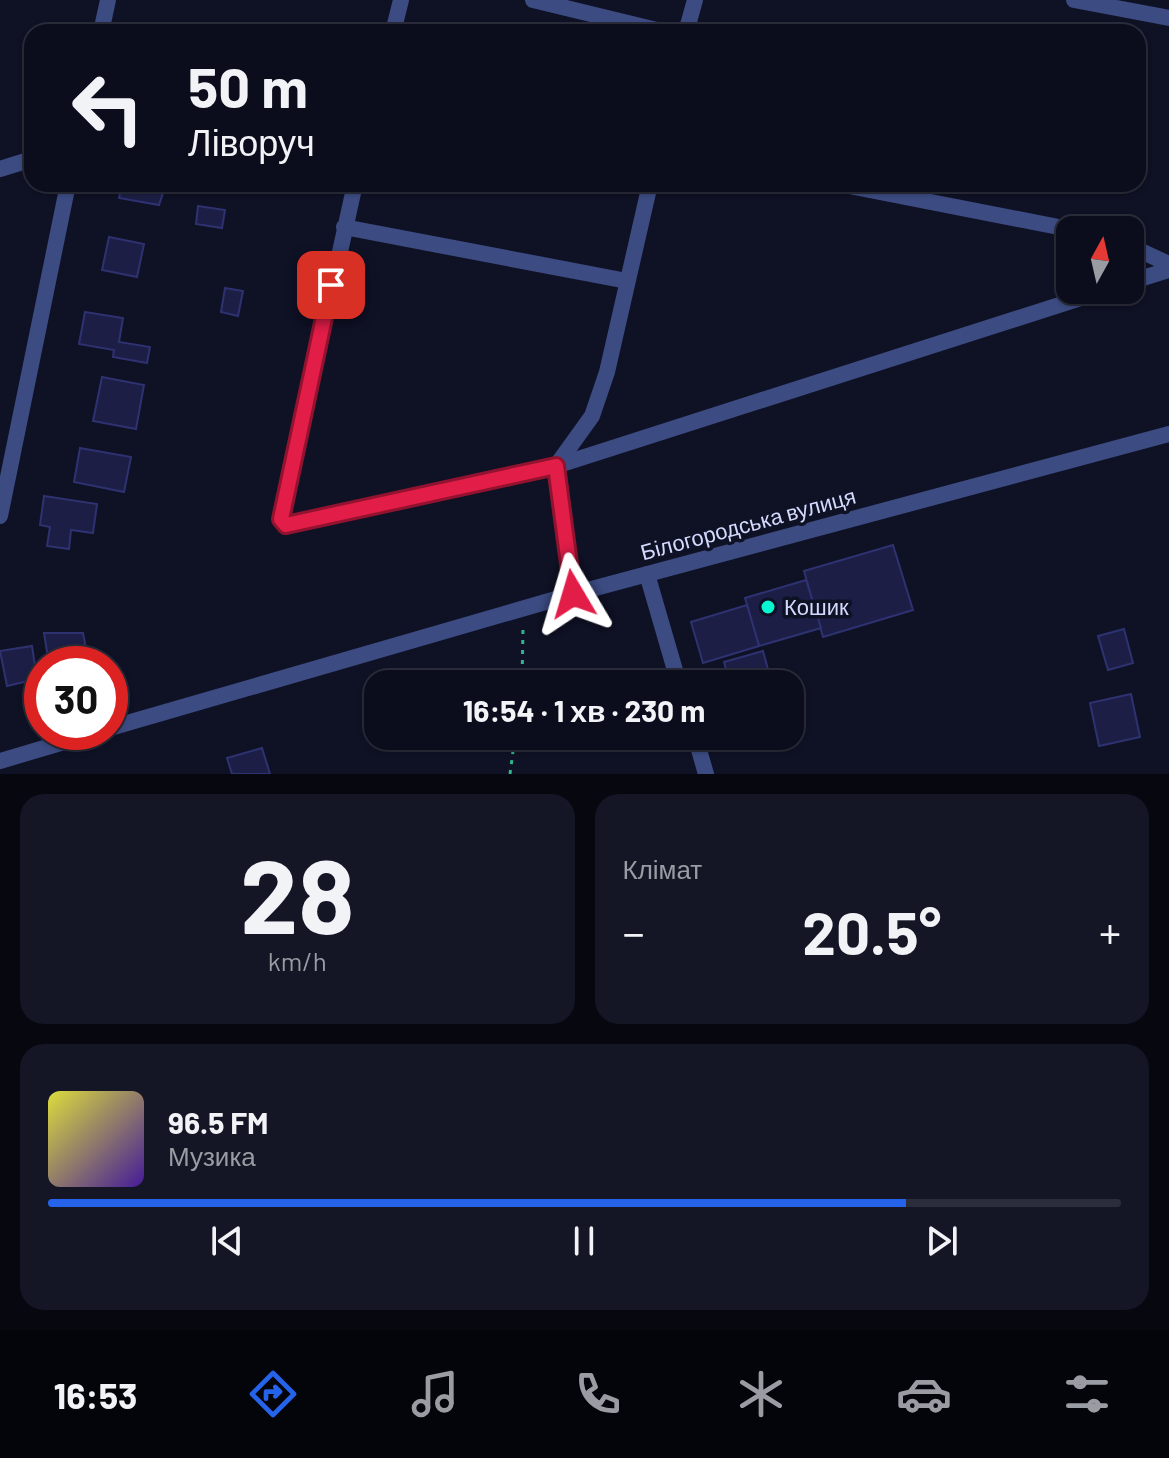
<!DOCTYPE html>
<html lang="uk">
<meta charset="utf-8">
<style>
body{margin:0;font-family:Barlow,sans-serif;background:#141625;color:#f1f3f6;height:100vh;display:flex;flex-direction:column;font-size:30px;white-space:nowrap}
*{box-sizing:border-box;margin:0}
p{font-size:26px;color:#9a9ca3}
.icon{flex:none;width:44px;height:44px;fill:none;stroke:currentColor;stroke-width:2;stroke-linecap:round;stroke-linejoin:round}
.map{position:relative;height:774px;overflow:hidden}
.drawer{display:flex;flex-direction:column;gap:20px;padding:20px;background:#06070f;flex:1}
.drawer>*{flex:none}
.guide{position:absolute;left:24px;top:24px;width:1122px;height:168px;border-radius:24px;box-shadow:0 2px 6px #0004,0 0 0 2px #2b2d3b;background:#0b0d1c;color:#f1f3f6;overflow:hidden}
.needle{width:52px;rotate:8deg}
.buttons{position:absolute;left:1056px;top:216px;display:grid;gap:16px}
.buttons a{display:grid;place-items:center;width:88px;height:88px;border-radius:16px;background:#0b0d1c;box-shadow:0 2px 6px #0004,0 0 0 2px #2b2d3b;font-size:40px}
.speed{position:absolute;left:24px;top:646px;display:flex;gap:16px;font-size:40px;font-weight:700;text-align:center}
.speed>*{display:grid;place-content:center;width:104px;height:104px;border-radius:50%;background:#0b0d1c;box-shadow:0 2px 6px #0004,0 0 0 2px #2b2d3b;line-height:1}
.speed .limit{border:12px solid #d22;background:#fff;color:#111}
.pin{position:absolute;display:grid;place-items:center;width:68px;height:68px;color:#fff;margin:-34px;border-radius:16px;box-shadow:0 4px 12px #0006}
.me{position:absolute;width:88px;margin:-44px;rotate:353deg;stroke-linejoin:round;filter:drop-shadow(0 0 6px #0008)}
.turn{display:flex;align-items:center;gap:28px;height:168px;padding:0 32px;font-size:36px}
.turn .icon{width:104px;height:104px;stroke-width:2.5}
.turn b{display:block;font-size:56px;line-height:68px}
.big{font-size:60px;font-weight:700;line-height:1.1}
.drawer .widget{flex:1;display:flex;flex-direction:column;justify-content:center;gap:12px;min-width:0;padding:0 28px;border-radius:24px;background:#141625}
.drawer .dial{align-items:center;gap:0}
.dial b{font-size:104px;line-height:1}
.song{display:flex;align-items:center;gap:24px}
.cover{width:96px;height:96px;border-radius:12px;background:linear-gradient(135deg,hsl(60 70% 55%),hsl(260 70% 35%))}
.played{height:8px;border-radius:4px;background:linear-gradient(90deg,#2563eb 80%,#2b2d3b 80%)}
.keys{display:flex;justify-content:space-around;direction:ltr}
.heat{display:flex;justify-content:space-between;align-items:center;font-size:44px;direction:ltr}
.drawer .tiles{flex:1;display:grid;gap:20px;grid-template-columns:1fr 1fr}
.widget:last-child{grid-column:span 2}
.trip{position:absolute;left:364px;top:670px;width:440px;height:80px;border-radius:24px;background:#0b0d1c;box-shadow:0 2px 6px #0004,0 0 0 2px #2b2d3b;font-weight:700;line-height:80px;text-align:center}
.tab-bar{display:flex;height:128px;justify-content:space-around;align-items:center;background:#04050b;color:#9a9ca3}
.tab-bar .icon{width:56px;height:56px}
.tab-bar .on{color:#2563eb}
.tab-bar b{font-size:36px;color:#f1f3f6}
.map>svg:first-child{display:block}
.building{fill:#1c1e45;stroke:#2e3270;stroke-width:2}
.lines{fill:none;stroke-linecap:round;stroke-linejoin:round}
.path{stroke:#32b38b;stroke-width:3;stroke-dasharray:4 6;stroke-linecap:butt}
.minor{stroke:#3c4b82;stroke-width:16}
.tertiary{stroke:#3c4b82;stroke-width:16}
.route-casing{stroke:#92132f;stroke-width:20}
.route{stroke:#e11d48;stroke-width:14}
.poi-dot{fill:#07f7d3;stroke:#0f1125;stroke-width:3}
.labels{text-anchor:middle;stroke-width:7;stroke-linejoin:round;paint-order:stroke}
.street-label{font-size:22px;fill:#d4dafe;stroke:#0f1125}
.poi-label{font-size:22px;fill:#d4dafe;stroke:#0f1125;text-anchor:start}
</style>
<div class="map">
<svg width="1169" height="774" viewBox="0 0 1169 774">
<rect width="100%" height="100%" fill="#0f1125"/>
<g class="building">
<polygon points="122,184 166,184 159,205 119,198"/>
<polygon points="198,206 225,210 222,228 196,224"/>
<polygon points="109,237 144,244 137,277 102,270"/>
<polygon points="225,288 243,291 238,316 221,312"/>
<polygon points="85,312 123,318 119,342 150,347 147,363 113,357 114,350 79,344"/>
<polygon points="102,377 144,385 136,429 93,421"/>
<polygon points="80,448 131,457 124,492 74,482"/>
<polygon points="44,496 97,504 93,533 71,530 69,549 47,546 50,527 40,525"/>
<polygon points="893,545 913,610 823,637 804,571"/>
<polygon points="806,580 821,628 759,646 745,598"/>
<polygon points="747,605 759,646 703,663 691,622"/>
<polygon points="1124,629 1133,663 1108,670 1098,636"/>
<polygon points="44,633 83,633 89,664 49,664"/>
<polygon points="32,646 37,679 7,686 0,651"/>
<polygon points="763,651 772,684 730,684 724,662"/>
<polygon points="1131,694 1140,737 1099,746 1090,703"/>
<polygon points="262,748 270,774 232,774 227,758"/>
</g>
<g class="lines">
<g class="path">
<polyline points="522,684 523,628"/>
<polyline points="510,774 515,736"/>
</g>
<g class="minor">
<polyline points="533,0 665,32"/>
<polyline points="1074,0 1169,18"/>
<polyline points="101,32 108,0"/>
<polyline points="393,32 401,0"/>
<polyline points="686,32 695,0"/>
<polyline points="0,169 32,159"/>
<polyline points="355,184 281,519 286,525 556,466 1106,290"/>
<polyline points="839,184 1074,230"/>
<polyline points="344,227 627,281"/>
<polyline points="1130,246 1169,264"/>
<polyline points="1130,282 1169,270"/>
<polyline points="0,516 68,184"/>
<polyline points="647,574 679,684"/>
<polyline points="573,594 556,466 592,416 607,372 650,184"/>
<polyline points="695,736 706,774"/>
</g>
<g class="tertiary">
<polyline points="110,728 573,594 1169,434"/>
<polyline points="0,761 98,732"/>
</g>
</g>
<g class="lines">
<g class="route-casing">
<polyline id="route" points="331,285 281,519 286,525 556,466 573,594"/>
</g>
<use href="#route" class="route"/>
</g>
<circle class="poi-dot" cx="768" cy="607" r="8"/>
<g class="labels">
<g class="street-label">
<text transform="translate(748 524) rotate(-15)" y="8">Білогородська вулиця</text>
</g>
<g class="poi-label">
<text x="784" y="615">Кошик</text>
</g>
</g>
</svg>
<div class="buttons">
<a><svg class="needle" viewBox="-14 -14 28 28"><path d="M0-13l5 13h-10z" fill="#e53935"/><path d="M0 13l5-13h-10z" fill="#9a9ca3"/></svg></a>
</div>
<div class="speed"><div class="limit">30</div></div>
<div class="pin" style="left:331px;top:285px;background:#d93025"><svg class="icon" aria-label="arrive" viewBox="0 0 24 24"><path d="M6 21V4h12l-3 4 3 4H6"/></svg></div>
<svg class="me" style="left:573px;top:594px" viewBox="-20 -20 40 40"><path d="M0-17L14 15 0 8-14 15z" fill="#e11d48" stroke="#fff" stroke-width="4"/></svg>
<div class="trip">16:54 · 1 хв · 230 m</div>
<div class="guide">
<div class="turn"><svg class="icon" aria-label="left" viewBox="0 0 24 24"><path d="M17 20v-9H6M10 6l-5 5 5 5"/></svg><div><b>50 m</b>Ліворуч</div></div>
</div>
</div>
<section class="drawer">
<div class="tiles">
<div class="widget dial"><b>28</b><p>km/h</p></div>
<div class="widget"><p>Клімат</p>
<div class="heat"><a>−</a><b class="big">20.5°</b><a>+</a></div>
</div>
<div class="widget">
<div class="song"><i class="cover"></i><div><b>96.5 FM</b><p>Музика</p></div></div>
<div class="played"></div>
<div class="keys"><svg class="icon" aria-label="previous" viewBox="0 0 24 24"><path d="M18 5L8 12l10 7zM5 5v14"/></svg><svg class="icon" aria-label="pause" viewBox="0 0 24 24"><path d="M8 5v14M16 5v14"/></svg><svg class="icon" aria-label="next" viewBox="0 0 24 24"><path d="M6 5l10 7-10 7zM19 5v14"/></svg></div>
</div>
</div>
</section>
<nav class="tab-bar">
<b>16:53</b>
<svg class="icon on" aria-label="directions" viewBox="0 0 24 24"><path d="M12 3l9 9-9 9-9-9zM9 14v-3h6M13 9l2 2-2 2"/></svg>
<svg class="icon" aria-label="music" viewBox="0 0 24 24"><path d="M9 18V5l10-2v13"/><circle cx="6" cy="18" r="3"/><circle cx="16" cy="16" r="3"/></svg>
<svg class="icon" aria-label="phone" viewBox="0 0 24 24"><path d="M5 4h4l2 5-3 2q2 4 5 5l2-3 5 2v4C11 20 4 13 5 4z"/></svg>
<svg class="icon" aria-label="climate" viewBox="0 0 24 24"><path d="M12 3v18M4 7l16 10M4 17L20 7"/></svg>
<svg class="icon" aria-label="car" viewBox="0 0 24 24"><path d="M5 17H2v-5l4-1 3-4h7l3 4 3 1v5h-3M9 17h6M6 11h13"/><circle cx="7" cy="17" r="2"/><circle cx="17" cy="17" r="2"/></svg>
<svg class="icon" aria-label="filters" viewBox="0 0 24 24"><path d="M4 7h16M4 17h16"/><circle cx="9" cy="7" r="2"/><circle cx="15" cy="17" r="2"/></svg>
</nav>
